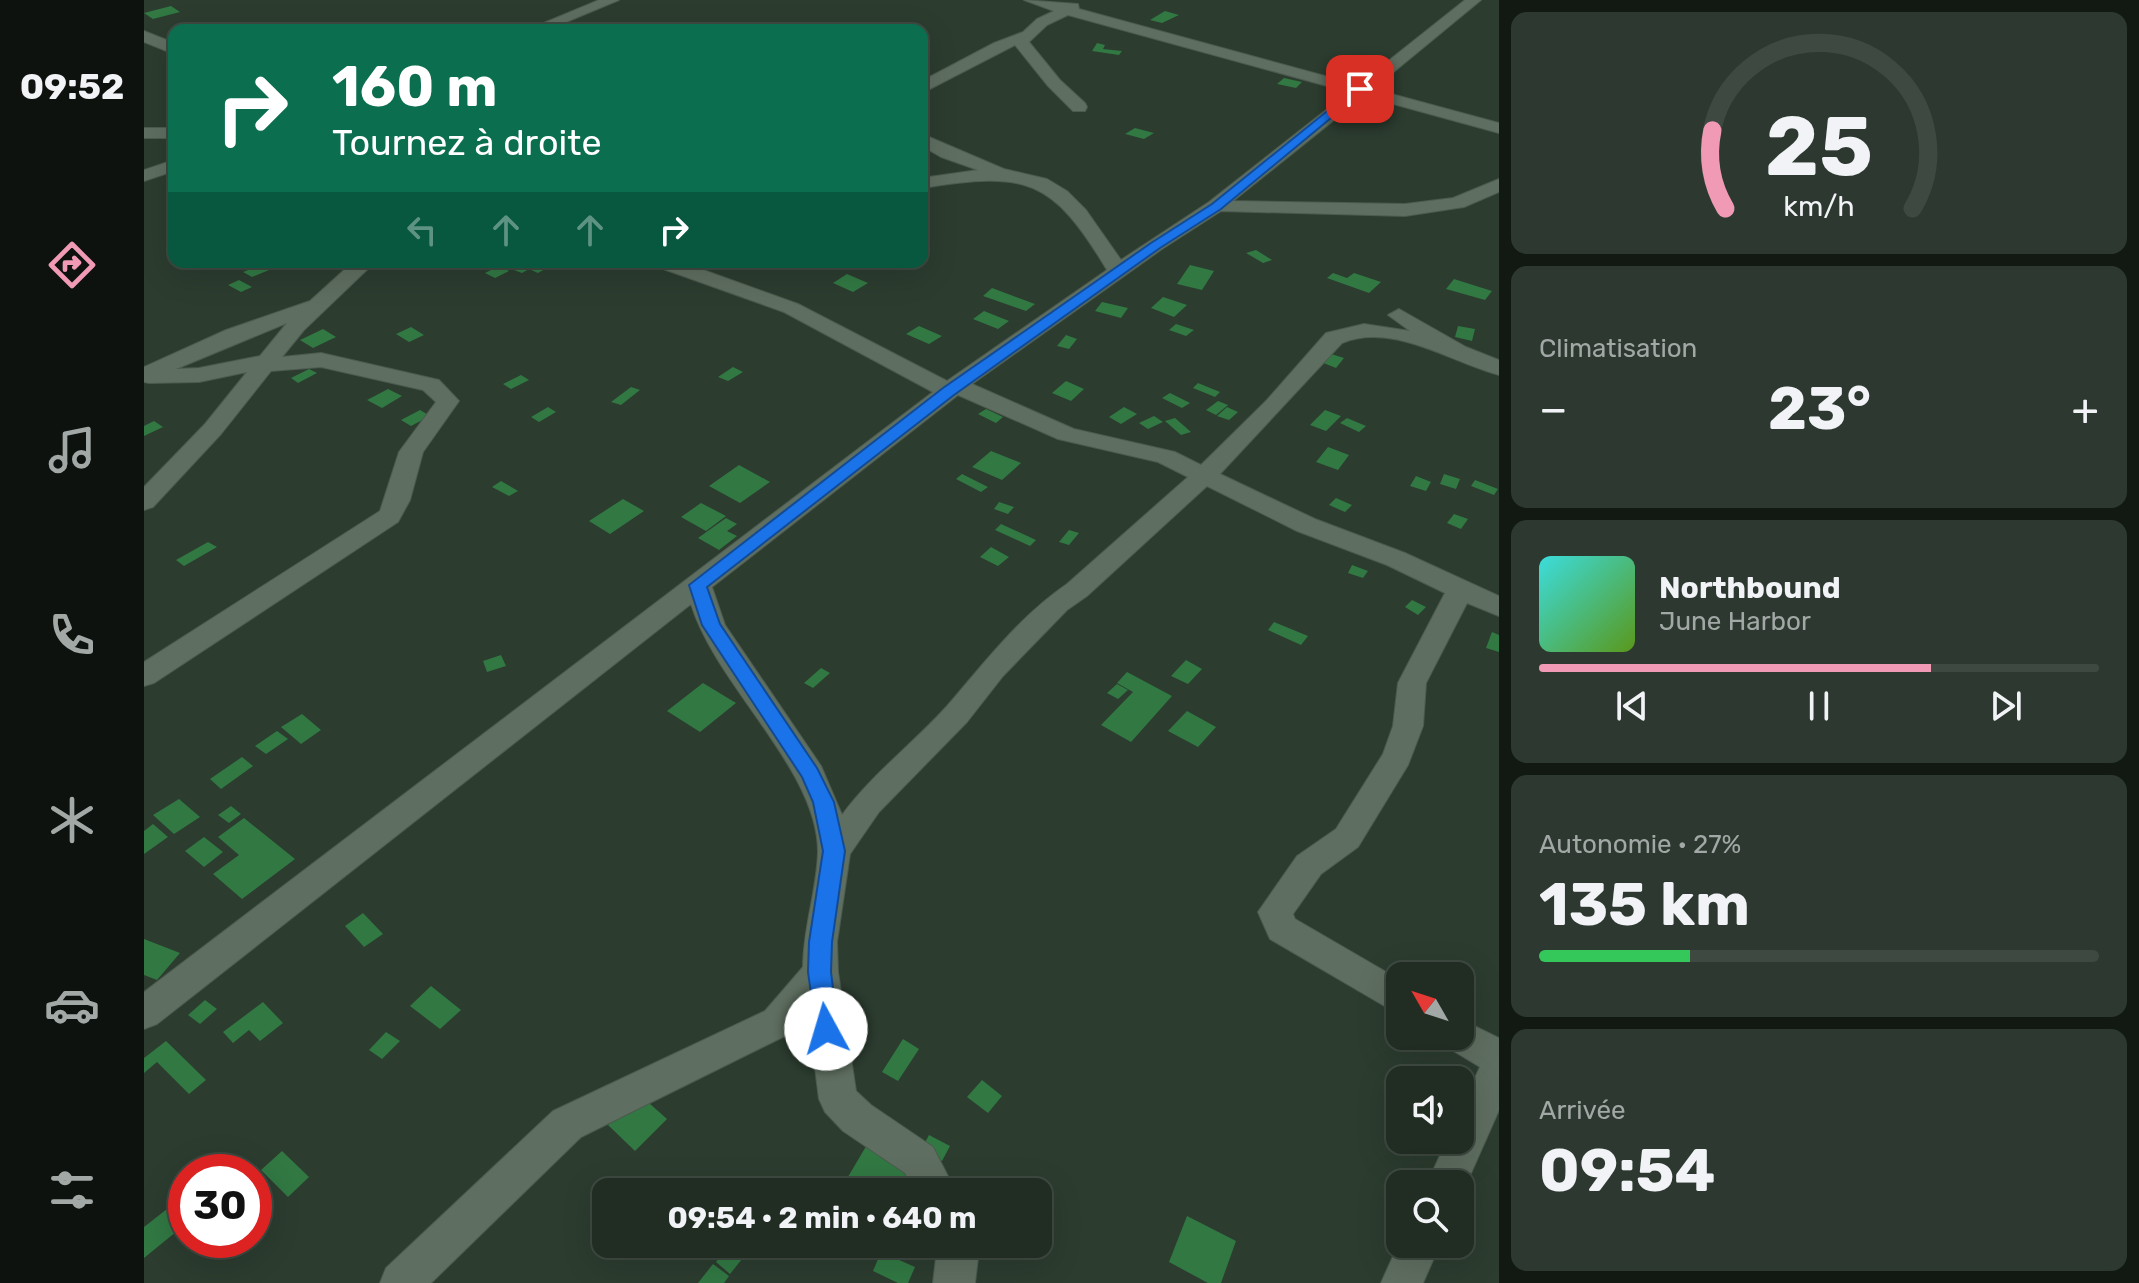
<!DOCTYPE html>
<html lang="fr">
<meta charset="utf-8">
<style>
body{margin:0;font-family:Rubik,sans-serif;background:#2d3930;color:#f1f3f6;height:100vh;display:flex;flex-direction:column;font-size:30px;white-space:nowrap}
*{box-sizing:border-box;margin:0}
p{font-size:26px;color:#a2a8a6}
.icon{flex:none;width:44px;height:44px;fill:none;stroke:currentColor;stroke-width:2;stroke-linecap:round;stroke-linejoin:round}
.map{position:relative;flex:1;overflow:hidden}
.side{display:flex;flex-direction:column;gap:12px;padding:12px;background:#121913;width:640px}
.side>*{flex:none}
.hud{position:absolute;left:24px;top:24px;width:760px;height:244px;border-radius:16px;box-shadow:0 8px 32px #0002,0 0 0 2px #3e4941;background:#0b6e4f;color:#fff;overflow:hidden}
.needle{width:52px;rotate:309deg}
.fabs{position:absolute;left:1242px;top:962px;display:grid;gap:16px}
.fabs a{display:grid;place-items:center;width:88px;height:88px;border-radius:16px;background:#212d23;box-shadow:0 8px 32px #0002,0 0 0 2px #3e4941;font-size:40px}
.speed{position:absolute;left:24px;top:1154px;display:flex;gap:16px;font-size:40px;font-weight:700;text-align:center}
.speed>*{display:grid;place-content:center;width:104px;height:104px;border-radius:50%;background:#212d23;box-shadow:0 8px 32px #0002,0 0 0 2px #3e4941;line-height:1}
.speed .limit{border:12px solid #d22;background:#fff;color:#111}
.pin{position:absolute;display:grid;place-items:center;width:68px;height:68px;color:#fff;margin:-34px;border-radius:16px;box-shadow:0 4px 12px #0006}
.me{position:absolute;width:88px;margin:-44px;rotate:354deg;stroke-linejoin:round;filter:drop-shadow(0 0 6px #0008)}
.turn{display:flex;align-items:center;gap:28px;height:168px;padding:0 32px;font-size:36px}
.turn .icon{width:104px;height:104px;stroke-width:2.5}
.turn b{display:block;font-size:56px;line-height:68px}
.lanes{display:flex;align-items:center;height:76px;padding:0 32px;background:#0003;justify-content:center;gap:40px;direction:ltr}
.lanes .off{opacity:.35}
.big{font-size:60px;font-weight:700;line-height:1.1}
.side .tile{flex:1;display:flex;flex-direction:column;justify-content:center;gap:12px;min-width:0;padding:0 28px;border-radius:16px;background:#2d3930}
.side .dial{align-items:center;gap:0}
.dial svg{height:208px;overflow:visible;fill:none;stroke:#3e4941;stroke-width:7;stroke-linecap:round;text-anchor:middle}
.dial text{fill:#f1f3f6;stroke:none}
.song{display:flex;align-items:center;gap:24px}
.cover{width:96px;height:96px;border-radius:12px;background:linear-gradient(135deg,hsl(180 70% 55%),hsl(90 70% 35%))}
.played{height:8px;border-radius:4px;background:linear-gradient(90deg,#f09ab5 70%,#3e4941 70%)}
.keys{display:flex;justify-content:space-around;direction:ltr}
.heat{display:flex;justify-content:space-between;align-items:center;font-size:44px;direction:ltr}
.charge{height:12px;border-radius:6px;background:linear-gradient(90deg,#34c759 27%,#3e4941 0)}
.trip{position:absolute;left:448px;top:1178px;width:460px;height:80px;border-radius:16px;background:#212d23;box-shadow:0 8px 32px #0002,0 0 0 2px #3e4941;font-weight:700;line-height:80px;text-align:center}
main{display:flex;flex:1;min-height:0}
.tabs{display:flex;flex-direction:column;width:144px;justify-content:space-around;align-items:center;background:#0d120e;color:#a2a8a6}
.tabs .icon{width:56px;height:56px}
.tabs .current{color:#f09ab5}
.tabs b{font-size:36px;color:#f1f3f6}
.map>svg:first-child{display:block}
.building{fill:#317843}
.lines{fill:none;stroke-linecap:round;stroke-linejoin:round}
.minor-casing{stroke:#4c5a4f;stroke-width:2}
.minor{fill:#5e6e60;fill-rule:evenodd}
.route{fill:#1a73e8;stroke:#114b97;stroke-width:2}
</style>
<main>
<nav class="tabs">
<b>09:52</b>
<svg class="icon current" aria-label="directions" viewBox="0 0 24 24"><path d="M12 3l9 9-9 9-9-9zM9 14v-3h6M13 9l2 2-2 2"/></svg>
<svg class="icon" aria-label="music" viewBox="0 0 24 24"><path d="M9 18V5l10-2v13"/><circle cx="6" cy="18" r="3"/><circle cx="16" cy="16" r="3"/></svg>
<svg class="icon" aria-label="phone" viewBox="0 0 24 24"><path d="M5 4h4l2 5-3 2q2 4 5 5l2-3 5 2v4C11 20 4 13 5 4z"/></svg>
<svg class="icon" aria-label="climate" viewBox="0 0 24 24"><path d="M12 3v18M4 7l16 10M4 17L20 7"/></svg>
<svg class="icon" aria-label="car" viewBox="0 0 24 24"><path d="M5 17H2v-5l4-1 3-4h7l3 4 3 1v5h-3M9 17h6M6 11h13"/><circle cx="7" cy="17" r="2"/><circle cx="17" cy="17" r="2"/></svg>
<svg class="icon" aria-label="filters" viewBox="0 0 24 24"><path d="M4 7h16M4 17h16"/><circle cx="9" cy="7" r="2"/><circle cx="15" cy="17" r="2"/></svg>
</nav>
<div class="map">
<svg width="1355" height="1283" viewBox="0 0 1355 1283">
<rect width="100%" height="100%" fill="#2c3c2f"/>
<g class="building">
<polygon points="27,6 36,12 9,19 0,13"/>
<polygon points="1021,11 1035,15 1018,23 1006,20"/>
<polygon points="953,43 961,45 959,49 978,51 975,55 948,51"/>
<polygon points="1140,78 1158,82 1152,88 1133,84"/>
<polygon points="991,128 1010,133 1000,139 981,134"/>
<polygon points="1112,250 1128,260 1119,263 1102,253"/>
<polygon points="371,262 398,262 392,266 401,269 394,273 385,269 378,273 362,267"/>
<polygon points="117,265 125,270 108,277 99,272"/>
<polygon points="1046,265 1070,271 1058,290 1033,284"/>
<polygon points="355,266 365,271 351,278 341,273"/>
<polygon points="1189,273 1203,278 1210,273 1237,282 1225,293 1183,278"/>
<polygon points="703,274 724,283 709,292 689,283"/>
<polygon points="1310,279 1348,291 1341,300 1302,289"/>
<polygon points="95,280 108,287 97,292 84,285"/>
<polygon points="848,288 891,304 882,311 839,296"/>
<polygon points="1019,297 1043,305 1030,317 1007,308"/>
<polygon points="958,302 984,308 977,318 951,311"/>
<polygon points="840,311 865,321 854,329 829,319"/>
<polygon points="1032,324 1050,330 1042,336 1025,330"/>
<polygon points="775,326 798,336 785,344 762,334"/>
<polygon points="1314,326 1331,329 1328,341 1311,337"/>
<polygon points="267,327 280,335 265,342 252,334"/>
<polygon points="179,329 192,337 169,348 156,340"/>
<polygon points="922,335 933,339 925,349 913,346"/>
<polygon points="1184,353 1200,358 1192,368 1177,362"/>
<polygon points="589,367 599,372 584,381 574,377"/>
<polygon points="165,369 173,373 154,383 147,378"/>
<polygon points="377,375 385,380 367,389 359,384"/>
<polygon points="922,381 940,389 927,401 908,393"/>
<polygon points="1054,383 1076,392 1071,397 1049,388"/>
<polygon points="487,387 496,390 477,405 467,402"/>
<polygon points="244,389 258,396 238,408 223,400"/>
<polygon points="1026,393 1046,403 1038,408 1018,398"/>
<polygon points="1074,401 1084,405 1072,415 1062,410"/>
<polygon points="404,407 412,412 395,422 387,417"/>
<polygon points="980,407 993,414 977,424 965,417"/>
<polygon points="1083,407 1094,412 1085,420 1073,416"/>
<polygon points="842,409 859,417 852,423 834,414"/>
<polygon points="276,410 286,416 267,426 257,420"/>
<polygon points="1181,410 1197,416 1182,431 1166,425"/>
<polygon points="1010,416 1019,422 1004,429 995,423"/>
<polygon points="1031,418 1047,432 1037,435 1021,421"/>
<polygon points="1203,418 1222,426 1215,432 1196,423"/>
<polygon points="10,421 19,427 0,436 0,426"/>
<polygon points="1184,447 1205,455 1194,470 1172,462"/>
<polygon points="847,451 877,463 858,480 828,467"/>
<polygon points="595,465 626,482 596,503 565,486"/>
<polygon points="818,474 844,487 837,492 812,479"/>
<polygon points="1300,474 1316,479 1312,489 1296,484"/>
<polygon points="1272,476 1287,482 1282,491 1266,486"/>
<polygon points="1331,480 1354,489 1350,495 1327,486"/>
<polygon points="357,481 374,491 365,496 348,487"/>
<polygon points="1192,498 1208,505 1201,512 1185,505"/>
<polygon points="479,499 500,511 466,534 445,521"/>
<polygon points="855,502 870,507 864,514 850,509"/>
<polygon points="557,503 582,516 562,531 537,517"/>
<polygon points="1310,514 1324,519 1317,529 1303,523"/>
<polygon points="582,518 593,524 583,531 593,536 575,550 554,538"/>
<polygon points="857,524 892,540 886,546 851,530"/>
<polygon points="925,530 935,533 925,545 915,542"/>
<polygon points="64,542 73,547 40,566 32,560"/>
<polygon points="847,547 865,557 854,566 836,557"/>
<polygon points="1208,565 1224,571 1219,578 1204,573"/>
<polygon points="1268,600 1282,607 1274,615 1261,607"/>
<polygon points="1130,622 1164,636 1157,645 1124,630"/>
<polygon points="1348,632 1355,635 1355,652 1342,648"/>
<polygon points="357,655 362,666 343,672 339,661"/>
<polygon points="1042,660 1058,669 1044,684 1027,676"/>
<polygon points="677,668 686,673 669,688 660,683"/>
<polygon points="983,672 1028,696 987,742 957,725 989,692 973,683"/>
<polygon points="559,683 592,703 556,732 523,711"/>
<polygon points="973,684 984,690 974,699 963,693"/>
<polygon points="1043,711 1072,727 1054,747 1024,731"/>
<polygon points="158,714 177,730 157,744 137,727"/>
<polygon points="133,731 144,739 122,754 111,746"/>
<polygon points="98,757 109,766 77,789 66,779"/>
<polygon points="35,799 56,817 30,834 9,815"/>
<polygon points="87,806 97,814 85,823 74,815"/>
<polygon points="100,818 151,859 98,899 69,874 95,855 74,837"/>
<polygon points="9,824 24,837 0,854 0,831"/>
<polygon points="60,837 79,852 60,867 41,851"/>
<polygon points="219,913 239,934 220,947 201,926"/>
<polygon points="0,939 36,953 13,980 0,975"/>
<polygon points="287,986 317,1010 296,1029 266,1006"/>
<polygon points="61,1000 73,1009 56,1024 44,1015"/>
<polygon points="119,1002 139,1023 116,1041 105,1030 89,1043 79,1032"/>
<polygon points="242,1032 256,1041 238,1059 225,1050"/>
<polygon points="759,1039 775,1049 754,1081 738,1072"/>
<polygon points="22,1041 62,1080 45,1094 13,1062 0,1073 0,1058"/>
<polygon points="838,1080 858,1096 844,1113 823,1097"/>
<polygon points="496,1095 523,1119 491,1151 464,1125"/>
<polygon points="785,1135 806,1146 798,1161 777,1150"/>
<polygon points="724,1143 776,1172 765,1192 707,1192 698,1187"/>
<polygon points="138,1151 165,1177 144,1197 117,1170"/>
<polygon points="23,1209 38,1227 0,1258 0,1227"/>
<polygon points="1043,1216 1092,1241 1077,1283 1064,1283 1025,1262"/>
<polygon points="586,1244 610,1244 586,1274 572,1262"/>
<polygon points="737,1252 771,1267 764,1283 754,1283 729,1271"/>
<polygon points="569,1264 585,1276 580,1283 554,1283"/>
</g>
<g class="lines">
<g class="minor-casing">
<g id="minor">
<polygon points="455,0 475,0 403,30 383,30"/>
<path d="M880 0 934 4 935 9 1214 85 1321 0H1337L1229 89 1355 123V133L1220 96 1089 201 1261 204 1309 198 1355 179V192L1320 207 1261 216 1077 211 1018 249 828 384 930 429 1031 452 1057 465 1122 401 1182 333 1220 324 1266 331 1244 315 1255 309 1322 347 1355 360V375C1306 362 1249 322 1198 343L1076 474 1171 519 1261 553 1355 596V616L1323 603 1282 683 1279 726 1264 765 1214 847 1177 874 1149 914 1151 919 1256 980V1015L1126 939 1114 912 1153 856 1192 829 1239 754 1249 726 1254 683 1301 593 1243 565 1153 531 1063 486 943 596 923 610 859 676 823 722 735 812 706 854 693 942 694 972 712 1091 727 1105 789 1147 812 1192H771L761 1173 699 1131 681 1112 675 1099 664 1013 647 1033 437 1137 287 1283H236L242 1268 409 1111 621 1011 659 967C659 928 673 890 674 852 674 769 572 686 547 604L13 1024 0 1029V992L789 392 640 312 511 266 508 262H537L654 304 803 381 963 270C908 178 882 171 778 188V178L834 170 797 157 778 146V134L860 169 903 179 923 191 942 210 977 260 1065 202 1205 92 924 15 903 25 885 42 916 80 941 103 943 107 941 111H929L904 86 871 45 778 93V81L850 43 879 32 893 19 910 11ZM814 395 914 439 1014 462 1044 477 923 584C876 616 841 662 804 705 770 743 728 774 698 815L677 766 581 625 568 587Z"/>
<polygon points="0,31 30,43 30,54 0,42"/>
<rect x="0" y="128" width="30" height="10"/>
<polygon points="30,160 30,171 0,181 0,170"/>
<path d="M209 262H231L160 330 138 357 177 353 295 380 315 401 279 452 266 500 254 522 10 683 0 686V662L236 511 255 452 292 402 279 390 177 367 127 371 77 434 9 507 0 510V487L61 424 103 372 55 382 5 383 0 382V367L82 330 166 301ZM143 323 116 356 55 368 32 369Z"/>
<polygon points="1316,1019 1355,1038 1355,1110 1316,1198 1316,1184 1283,1184 1303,1140 1316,1140 1316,1111 1336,1067 1303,1047 1298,1036 1316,1036"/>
<polygon points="1256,1241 1256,1244 1296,1244 1279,1283 1237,1283"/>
<polygon points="789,1244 829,1244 834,1258 831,1283 789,1283 792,1258"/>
</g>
</g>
<use href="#minor" class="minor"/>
</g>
<polygon class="route" points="1213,87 1222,89 1077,209 1016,248 810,395 563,587 576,624 673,768 690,802 701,851 688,942 687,972 694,1029 690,1036 682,1039 673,1036 664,972 665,942 679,851 669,802 658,777 558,625 545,585 799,388 1007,243 1068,204"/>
</svg>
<div class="fabs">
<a><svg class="needle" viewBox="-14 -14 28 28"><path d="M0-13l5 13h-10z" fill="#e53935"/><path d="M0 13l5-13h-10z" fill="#a2a8a6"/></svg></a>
<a><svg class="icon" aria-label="sound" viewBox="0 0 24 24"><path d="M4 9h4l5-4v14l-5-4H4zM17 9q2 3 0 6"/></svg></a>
<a><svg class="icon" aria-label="search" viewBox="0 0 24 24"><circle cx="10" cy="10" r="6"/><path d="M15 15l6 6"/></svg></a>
</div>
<div class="speed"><div class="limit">30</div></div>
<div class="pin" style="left:1216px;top:89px;background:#d93025"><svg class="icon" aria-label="arrive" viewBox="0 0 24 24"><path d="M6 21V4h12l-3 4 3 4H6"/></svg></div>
<svg class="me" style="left:682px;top:1029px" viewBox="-20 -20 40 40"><circle r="19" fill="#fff"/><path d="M0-13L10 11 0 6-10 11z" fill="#1a73e8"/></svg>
<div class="trip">09:54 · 2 min · 640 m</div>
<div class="hud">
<div class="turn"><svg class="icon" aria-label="right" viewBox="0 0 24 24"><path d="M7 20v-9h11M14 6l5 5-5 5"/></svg><div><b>160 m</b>Tournez à droite</div></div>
<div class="lanes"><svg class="icon off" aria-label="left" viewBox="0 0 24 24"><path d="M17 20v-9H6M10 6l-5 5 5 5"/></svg><svg class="icon off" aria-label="ahead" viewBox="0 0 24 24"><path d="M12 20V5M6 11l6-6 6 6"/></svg><svg class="icon off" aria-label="ahead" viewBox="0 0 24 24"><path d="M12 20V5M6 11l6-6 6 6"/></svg><svg class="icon" aria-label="right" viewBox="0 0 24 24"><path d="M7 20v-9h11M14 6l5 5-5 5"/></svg></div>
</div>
</div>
<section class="side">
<div class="tile dial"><svg viewBox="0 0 100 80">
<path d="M14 69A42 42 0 1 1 86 69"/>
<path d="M14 69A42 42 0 0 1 9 39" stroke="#f09ab5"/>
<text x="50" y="56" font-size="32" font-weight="700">25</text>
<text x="50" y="72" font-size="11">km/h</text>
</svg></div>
<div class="tile"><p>Climatisation</p>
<div class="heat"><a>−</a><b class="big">23°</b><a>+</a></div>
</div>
<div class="tile">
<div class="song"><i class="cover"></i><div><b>Northbound</b><p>June Harbor</p></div></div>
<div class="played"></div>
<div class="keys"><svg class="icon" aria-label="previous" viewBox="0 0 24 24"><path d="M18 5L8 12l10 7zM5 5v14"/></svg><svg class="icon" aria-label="pause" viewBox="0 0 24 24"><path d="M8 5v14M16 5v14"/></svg><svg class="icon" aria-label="next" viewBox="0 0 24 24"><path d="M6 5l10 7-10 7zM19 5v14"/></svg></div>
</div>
<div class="tile"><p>Autonomie · 27%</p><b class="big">135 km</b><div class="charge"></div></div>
<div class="tile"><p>Arrivée</p><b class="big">09:54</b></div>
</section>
</main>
